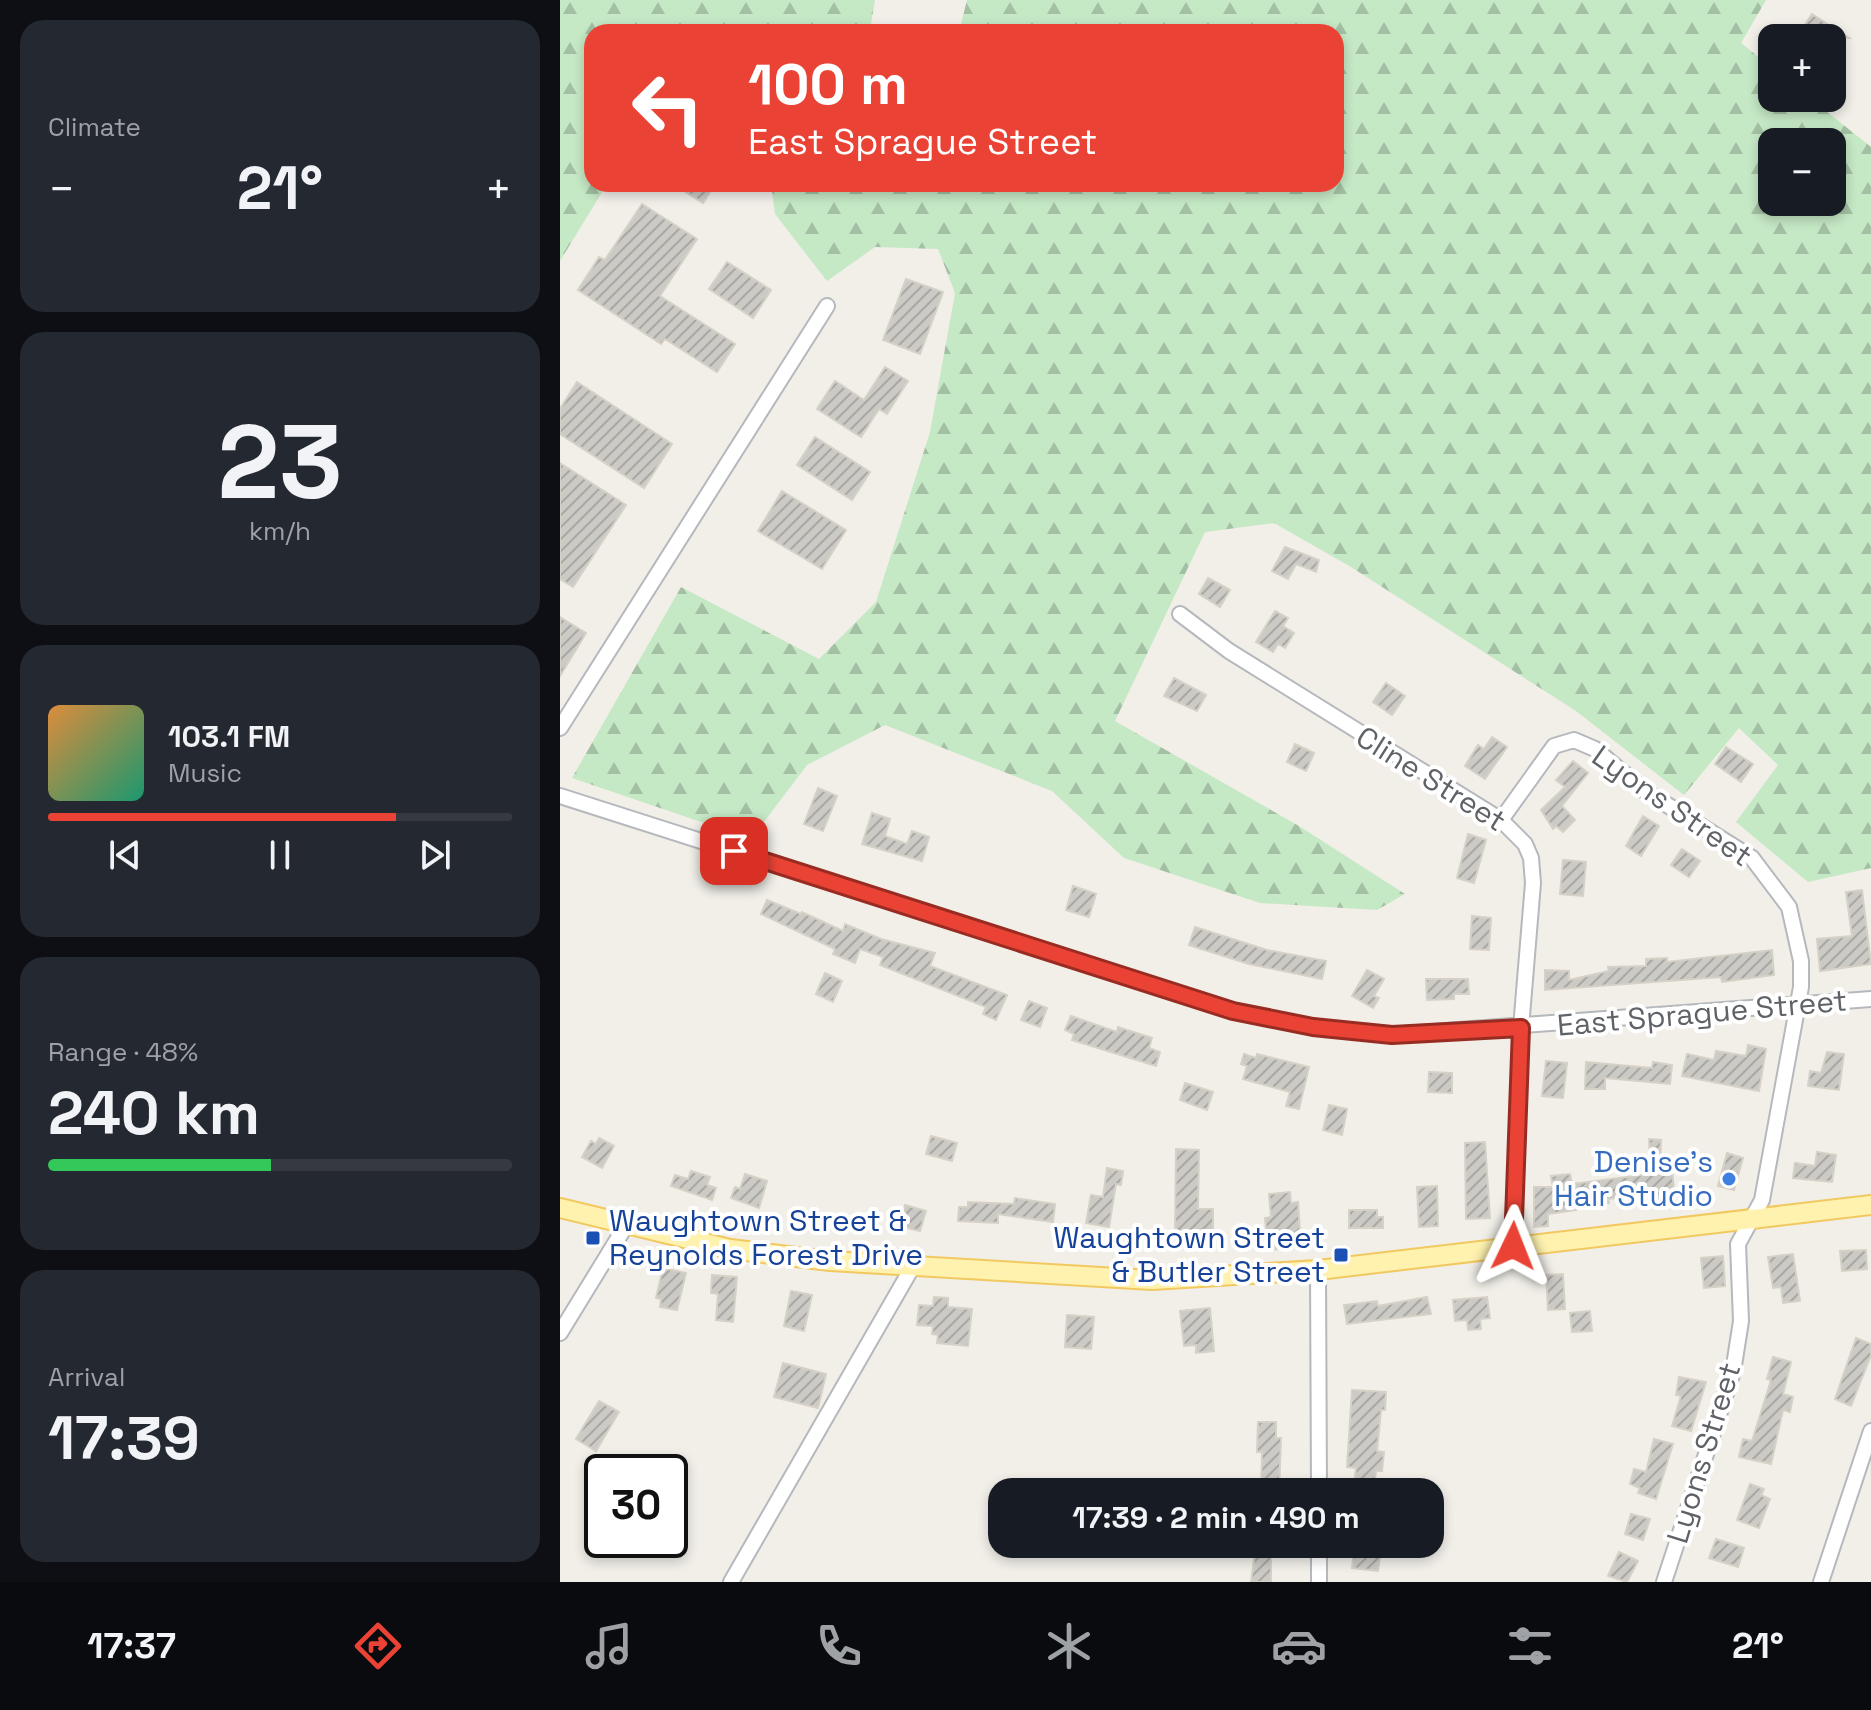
<!DOCTYPE html>
<meta charset="utf-8">
<style>
body{margin:0;font-family:"Space Grotesk",sans-serif;background:#242831;color:#f1f3f6;height:100vh;display:flex;flex-direction:column;font-size:30px;white-space:nowrap}
*{box-sizing:border-box;margin:0}
p{font-size:26px;color:#9ea1a6}
.icon{flex:none;width:44px;height:44px;fill:none;stroke:currentColor;stroke-width:2;stroke-linecap:round;stroke-linejoin:round}
.map{position:relative;flex:1;overflow:hidden}
.sheet{display:flex;flex-direction:column;gap:20px;padding:20px;background:#0d0f14;width:560px}
.sheet>*{flex:none}
.guide{position:absolute;left:24px;top:24px;width:760px;height:168px;border-radius:24px;box-shadow:0 4px 12px #0003;background:#ea4335;color:#fff;overflow:hidden}
.controls{position:absolute;left:1198px;top:24px;display:grid;gap:16px}
.controls a{display:grid;place-items:center;width:88px;height:88px;border-radius:16px;background:#171b24;box-shadow:0 4px 12px #0003;font-size:40px}
.speed{position:absolute;left:24px;top:1454px;display:flex;gap:16px;font-size:40px;font-weight:700;text-align:center}
.speed>*{display:grid;place-content:center;width:104px;height:104px;border-radius:50%;background:#171b24;box-shadow:0 4px 12px #0003;line-height:1}
.speed .limit{border:4px solid #111;border-radius:12px;background:#fff;color:#111}
.pin{position:absolute;display:grid;place-items:center;width:68px;height:68px;color:#fff;margin:-34px;border-radius:16px;box-shadow:0 4px 12px #0006}
.me{position:absolute;width:88px;margin:-44px;rotate:2deg;stroke-linejoin:round;filter:drop-shadow(0 0 6px #0008)}
.turn{display:flex;align-items:center;gap:28px;height:168px;padding:0 32px;font-size:36px}
.turn .icon{width:104px;height:104px;stroke-width:2.5}
.turn b{display:block;font-size:56px;line-height:68px}
.big{font-size:60px;font-weight:600;line-height:1.1}
.sheet .tile{flex:1;display:flex;flex-direction:column;justify-content:center;gap:12px;min-width:0;padding:0 28px;border-radius:24px;background:#242831}
.sheet .dial{align-items:center;gap:0}
.dial b{font-size:104px;line-height:1}
.song{display:flex;align-items:center;gap:24px}
.cover{width:96px;height:96px;border-radius:12px;background:linear-gradient(135deg,hsl(30 70% 55%),hsl(160 70% 35%))}
.played{height:8px;border-radius:4px;background:linear-gradient(90deg,#ea4335 75%,#363941 75%)}
.keys{display:flex;justify-content:space-around;direction:ltr}
.heat{display:flex;justify-content:space-between;align-items:center;font-size:44px;direction:ltr}
.charge{height:12px;border-radius:6px;background:linear-gradient(90deg,#34c759 48%,#363941 0)}
.trip{position:absolute;left:428px;top:1478px;width:456px;height:80px;border-radius:24px;background:#171b24;box-shadow:0 4px 12px #0003;font-weight:600;line-height:80px;text-align:center}
.tab-bar{display:flex;height:128px;justify-content:space-around;align-items:center;background:#090b0e;color:#9ea1a6}
.tab-bar .icon{width:56px;height:56px}
.tab-bar .on{color:#ea4335}
.tab-bar b{font-size:36px;color:#f1f3f6}
main{display:flex;flex:1;min-height:0}
.map>svg:first-child{display:block}
.forest{fill:url(#forest-firs);fill-rule:evenodd}
.building{fill:url(#building-hatch);stroke:#d6d1c6;stroke-width:2}
.lines{fill:none;stroke-linecap:round;stroke-linejoin:round}
.minor-casing{stroke:#b5b8bc;stroke-width:18}
.major-casing{stroke:#f2c960;stroke-width:22}
.minor{stroke:#fff;stroke-width:14}
.major{stroke:#fff2af;stroke-width:18}
.route-casing{stroke:#982c22;stroke-width:20}
.route{stroke:#ea4335;stroke-width:14}
.shop-dot{fill:#3f7fe0;stroke:#fff;stroke-width:3}
.transit-dot{fill:#1a4fb4;stroke:#fff;stroke-width:3}
.labels{text-anchor:middle;stroke-width:8;stroke-linejoin:round;paint-order:stroke}
.street-label{font-size:30px;fill:#5f6368;stroke:#fff}
.shop-label{font-size:30px;fill:#366cbe;stroke:#fff;text-anchor:end}
.transit-label{font-size:30px;fill:#164399;stroke:#fff;text-anchor:start}
</style>
<main>
<section class="sheet">
<div class="tile"><p>Climate</p>
<div class="heat"><a>−</a><b class="big">21°</b><a>+</a></div>
</div>
<div class="tile dial"><b>23</b><p>km/h</p></div>
<div class="tile">
<div class="song"><i class="cover"></i><div><b>103.1 FM</b><p>Music</p></div></div>
<div class="played"></div>
<div class="keys"><svg class="icon" aria-label="previous" viewBox="0 0 24 24"><path d="M18 5L8 12l10 7zM5 5v14"/></svg><svg class="icon" aria-label="pause" viewBox="0 0 24 24"><path d="M8 5v14M16 5v14"/></svg><svg class="icon" aria-label="next" viewBox="0 0 24 24"><path d="M6 5l10 7-10 7zM19 5v14"/></svg></div>
</div>
<div class="tile"><p>Range · 48%</p><b class="big">240 km</b><div class="charge"></div></div>
<div class="tile"><p>Arrival</p><b class="big">17:39</b></div>
</section>
<div class="map">
<svg width="1311" height="1582" viewBox="0 0 1311 1582">
<defs>
<pattern id="forest-firs" width="22" height="20" patternUnits="userSpaceOnUse" patternTransform="scale(2)"><rect width="22" height="20" fill="#c5e8c5"/><path d="M5 1l3.5 6h-7zM16 11l3.5 6h-7z" fill="#a3c0a4"/></pattern>
<pattern id="building-hatch" width="6" height="6" patternUnits="userSpaceOnUse" patternTransform="scale(2)"><rect width="6" height="6" fill="#cccac5"/><path d="M-1 1l2-2M0 6l6-6M5 7l2-2" fill="none" stroke="#a9a8a4"/></pattern>
</defs>
<rect width="100%" height="100%" fill="#f1efe8"/>
<g class="forest">
<polygon points="0,0 315,0 310,30 314,32 32,32 32,184 47,184 0,261"/>
<path d="M407 0H1206L1181 43 1212 68V98H1250L1311 147V868L1248 882 1176 822 1218 765 1179 728 1124 795 1016 711 791 567 714 523 645 532 555 721 739 826 845 894 817 910 700 903 564 858 492 791 325 725 247 765 191 839 12 778 121 587 259 659 316 602 370 432 395 293 378 249 315 247 267 281 215 214 211 184H776V32H399ZM1272 142V202H1212V142Z"/>
</g>
<g class="building">
<polygon points="1252,14 1289,38 1252,38 1241,31"/>
<polygon points="113,184 155,184 143,203"/>
<polygon points="82,204 137,239 100,296 175,344 157,372 105,339 101,344 18,290 39,257 45,260"/>
<polygon points="167,262 211,290 193,318 149,289"/>
<polygon points="346,279 383,292 360,354 323,340"/>
<polygon points="325,367 348,381 327,414 319,409 301,437 257,409 275,381 304,400"/>
<polygon points="17,382 112,444 84,488 0,434 0,409"/>
<polygon points="255,437 310,472 292,500 237,465"/>
<polygon points="0,463 66,505 13,587 0,579"/>
<polygon points="222,491 286,530 262,569 198,531"/>
<polygon points="725,547 759,560 756,572 736,564 728,579 712,571"/>
<polygon points="648,578 670,590 660,607 639,594"/>
<polygon points="715,611 728,618 723,626 734,633 725,648 718,644 713,652 696,642"/>
<polygon points="0,617 26,633 0,676"/>
<polygon points="614,678 646,695 637,711 604,696"/>
<polygon points="826,683 845,696 832,715 813,702"/>
<polygon points="932,737 947,747 925,779 905,766 918,745 924,749"/>
<polygon points="735,744 754,753 746,771 727,762"/>
<polygon points="1166,747 1193,764 1181,782 1155,764"/>
<polygon points="1013,761 1028,773 1002,806 1015,820 1003,832 996,826 993,829 981,810 1005,787 996,780"/>
<polygon points="258,788 277,796 263,831 244,824"/>
<polygon points="312,813 330,819 325,836 347,844 352,831 369,837 362,861 302,844"/>
<polygon points="1083,816 1099,826 1081,856 1066,846"/>
<polygon points="908,834 926,840 914,883 897,878"/>
<polygon points="1122,849 1140,861 1129,877 1111,865"/>
<polygon points="1003,860 1026,862 1023,896 1000,894"/>
<polygon points="513,886 536,894 529,917 506,910"/>
<polygon points="1302,890 1311,964 1260,971 1257,939 1292,936 1286,892"/>
<polygon points="207,900 241,914 242,912 283,931 285,924 321,939 375,953 370,966 447,995 436,1020 423,1014 426,1007 320,965 323,957 300,949 295,963 273,954 275,949 201,914"/>
<polygon points="912,916 931,918 929,950 910,949"/>
<polygon points="635,927 707,950 766,961 762,979 689,964 629,945"/>
<polygon points="1212,950 1214,975 1162,982 1161,977 985,990 985,970 1009,971 1009,980 1049,971 1048,967 1086,966 1086,959 1107,958 1107,962"/>
<polygon points="807,970 824,979 814,996 819,998 813,1008 792,996"/>
<polygon points="265,973 282,981 273,1002 256,994"/>
<polygon points="866,979 908,979 909,994 894,994 894,999 867,1000"/>
<polygon points="469,1001 487,1008 480,1027 461,1020"/>
<polygon points="511,1016 557,1032 558,1027 592,1038 589,1048 600,1052 596,1066 512,1040 514,1034 505,1030"/>
<polygon points="1188,1045 1206,1049 1199,1091 1122,1076 1127,1054 1154,1060 1156,1051 1186,1056"/>
<polygon points="1267,1052 1284,1054 1279,1090 1248,1086 1250,1071 1261,1073"/>
<polygon points="684,1054 696,1058 697,1054 749,1067 739,1109 726,1106 730,1092 683,1079 687,1066 681,1064"/>
<polygon points="986,1061 1007,1063 1003,1098 982,1096"/>
<polygon points="1026,1062 1092,1068 1093,1062 1112,1065 1110,1084 1045,1078 1045,1089 1025,1089"/>
<polygon points="869,1072 892,1073 892,1093 868,1092"/>
<polygon points="625,1083 653,1092 647,1110 620,1100"/>
<polygon points="769,1105 787,1109 782,1135 763,1130"/>
<polygon points="371,1136 397,1143 392,1161 366,1154"/>
<polygon points="39,1138 54,1146 42,1168 22,1157 31,1141 36,1144"/>
<polygon points="1089,1139 1101,1140 1100,1170 1112,1169 1115,1200 1094,1202 1093,1193 1048,1199 1049,1203 1015,1206 1016,1210 988,1214 988,1226 974,1227 974,1187 993,1187 991,1176 1010,1174 1012,1184 1091,1174"/>
<polygon points="925,1142 930,1218 906,1219 905,1143"/>
<polygon points="616,1149 639,1150 638,1209 653,1209 653,1236 615,1235"/>
<polygon points="1257,1152 1276,1155 1272,1182 1233,1178 1235,1163 1255,1166"/>
<polygon points="1167,1153 1183,1158 1174,1190 1158,1186"/>
<polygon points="547,1168 563,1171 561,1185 556,1184 549,1227 526,1223 531,1195 543,1197"/>
<polygon points="131,1171 150,1177 147,1185 156,1188 152,1200 111,1186 115,1175 128,1179"/>
<polygon points="185,1174 207,1181 199,1208 171,1198 175,1187 180,1189"/>
<polygon points="877,1186 878,1226 859,1227 857,1187"/>
<polygon points="730,1192 731,1203 738,1202 741,1247 708,1250 705,1218 711,1217 709,1194"/>
<polygon points="455,1198 495,1204 493,1222 438,1214 438,1223 398,1221 399,1207 408,1207 408,1202 454,1204"/>
<polygon points="345,1205 366,1211 360,1231 340,1226"/>
<polygon points="789,1210 817,1210 817,1217 823,1217 823,1228 789,1228"/>
<polygon points="1306,1250 1307,1269 1282,1271 1280,1251"/>
<polygon points="1233,1254 1240,1301 1223,1303 1221,1287 1213,1288 1208,1257"/>
<polygon points="1163,1256 1165,1286 1144,1288 1141,1258"/>
<polygon points="103,1268 126,1273 117,1310 100,1307 101,1299 96,1298"/>
<polygon points="1003,1274 1005,1309 988,1310 986,1275"/>
<polygon points="152,1275 177,1277 173,1322 156,1320 158,1294 151,1293"/>
<polygon points="231,1291 252,1295 244,1331 224,1326"/>
<polygon points="374,1297 388,1298 388,1307 412,1309 408,1346 377,1343 378,1335 372,1334 373,1326 357,1325 359,1305 373,1306"/>
<polygon points="867,1297 871,1314 787,1324 784,1305 817,1301 818,1306"/>
<polygon points="927,1297 930,1318 920,1319 921,1329 908,1330 907,1320 895,1321 893,1300"/>
<polygon points="650,1308 654,1351 636,1353 636,1345 624,1346 620,1311"/>
<polygon points="1030,1311 1032,1331 1012,1332 1010,1313"/>
<polygon points="507,1315 534,1317 531,1349 505,1347"/>
<polygon points="1296,1338 1311,1344 1311,1355 1291,1406 1275,1399"/>
<polygon points="1213,1357 1231,1362 1223,1394 1233,1397 1230,1412 1223,1410 1211,1464 1179,1457 1183,1439 1192,1441 1211,1380 1207,1379"/>
<polygon points="223,1363 266,1374 258,1408 214,1397"/>
<polygon points="1119,1377 1146,1382 1131,1431 1112,1426 1121,1396 1116,1395"/>
<polygon points="792,1390 826,1392 825,1410 821,1410 817,1451 824,1452 822,1471 816,1471 813,1492 793,1492 796,1468 787,1467"/>
<polygon points="39,1401 59,1412 36,1451 16,1439"/>
<polygon points="698,1422 716,1422 716,1438 721,1438 719,1492 701,1492 702,1452 697,1452"/>
<polygon points="1094,1439 1113,1444 1096,1499 1078,1493 1080,1488 1070,1484 1074,1469 1086,1472"/>
<polygon points="1190,1484 1204,1489 1201,1495 1210,1499 1199,1528 1177,1520"/>
<polygon points="1071,1514 1090,1519 1083,1540 1065,1534"/>
<polygon points="1156,1539 1184,1548 1178,1567 1149,1558"/>
<polygon points="696,1544 711,1544 711,1582 691,1582"/>
<polygon points="794,1548 821,1551 818,1571 792,1568"/>
<polygon points="1059,1552 1078,1561 1067,1582 1048,1576"/>
</g>
<g class="lines">
<g class="minor-casing">
<g id="minor">
<polyline points="620,614 669,651 941,820 965,844 971,858 973,883 961,1028 953,1246"/>
<polyline points="0,728 267,306"/>
<polyline points="0,796 673,1011 753,1027 832,1035 1311,999"/>
<polyline points="941,820 994,746 1014,740 1035,749 1085,791 1192,858 1229,907 1241,961 1241,987 1202,1200 1178,1244 1181,1321 1173,1372 1104,1582"/>
<polyline points="758,1270 759,1492"/>
<polyline points="0,1333 65,1227"/>
<polyline points="171,1582 353,1266"/>
<polyline points="759,1582 759,1544"/>
<polyline points="1261,1582 1311,1431"/>
</g>
</g>
<g class="major-casing">
<polyline id="major" points="0,1208 170,1249 270,1261 592,1280 758,1270 1311,1205"/>
</g>
<use href="#minor" class="minor"/>
<use href="#major" class="major"/>
</g>
<g class="lines">
<g class="route-casing">
<polyline id="route" points="174,851 673,1011 753,1027 832,1035 961,1028 953,1246"/>
</g>
<use href="#route" class="route"/>
</g>
<circle class="shop-dot" cx="1169" cy="1179" r="8"/>
<g class="transit-dot">
<rect x="25" y="1230" width="16" height="16" rx="4"/>
<rect x="773" y="1247" width="16" height="16" rx="4"/>
</g>
<g class="labels">
<g class="street-label">
<text transform="translate(871 779) rotate(32)" y="10">Cline Street</text>
<text transform="translate(1112 806) rotate(35)" y="10">Lyons Street</text>
<text transform="translate(1142 1013) rotate(-5)" y="10">East Sprague Street</text>
<text transform="translate(1144 1453) rotate(-73)" y="10">Lyons Street</text>
</g>
<g class="shop-label">
<text x="1153" y="1172">Denise's<tspan x="1153" dy="34">Hair Studio</tspan></text>
</g>
<g class="transit-label">
<text x="49" y="1231">Waughtown Street &amp;<tspan x="49" dy="34">Reynolds Forest Drive</tspan></text>
<text x="765" y="1248" text-anchor="end">Waughtown Street<tspan x="765" dy="34">&amp; Butler Street</tspan></text>
</g>
</g>
</svg>
<div class="controls">
<a>+</a>
<a>−</a>
</div>
<div class="speed"><div class="limit">30</div></div>
<div class="pin" style="left:174px;top:851px;background:#d93025"><svg class="icon" aria-label="arrive" viewBox="0 0 24 24"><path d="M6 21V4h12l-3 4 3 4H6"/></svg></div>
<svg class="me" style="left:953px;top:1246px" viewBox="-20 -20 40 40"><path d="M0-17L14 15 0 8-14 15z" fill="#ea4335" stroke="#fff" stroke-width="4"/></svg>
<div class="trip">17:39 · 2 min · 490 m</div>
<div class="guide">
<div class="turn"><svg class="icon" aria-label="left" viewBox="0 0 24 24"><path d="M17 20v-9H6M10 6l-5 5 5 5"/></svg><div><b>100 m</b>East Sprague Street</div></div>
</div>
</div>
</main>
<nav class="tab-bar">
<b>17:37</b>
<svg class="icon on" aria-label="directions" viewBox="0 0 24 24"><path d="M12 3l9 9-9 9-9-9zM9 14v-3h6M13 9l2 2-2 2"/></svg>
<svg class="icon" aria-label="music" viewBox="0 0 24 24"><path d="M9 18V5l10-2v13"/><circle cx="6" cy="18" r="3"/><circle cx="16" cy="16" r="3"/></svg>
<svg class="icon" aria-label="phone" viewBox="0 0 24 24"><path d="M5 4h4l2 5-3 2q2 4 5 5l2-3 5 2v4C11 20 4 13 5 4z"/></svg>
<svg class="icon" aria-label="climate" viewBox="0 0 24 24"><path d="M12 3v18M4 7l16 10M4 17L20 7"/></svg>
<svg class="icon" aria-label="car" viewBox="0 0 24 24"><path d="M5 17H2v-5l4-1 3-4h7l3 4 3 1v5h-3M9 17h6M6 11h13"/><circle cx="7" cy="17" r="2"/><circle cx="17" cy="17" r="2"/></svg>
<svg class="icon" aria-label="filters" viewBox="0 0 24 24"><path d="M4 7h16M4 17h16"/><circle cx="9" cy="7" r="2"/><circle cx="15" cy="17" r="2"/></svg>
<b>21°</b>
</nav>
